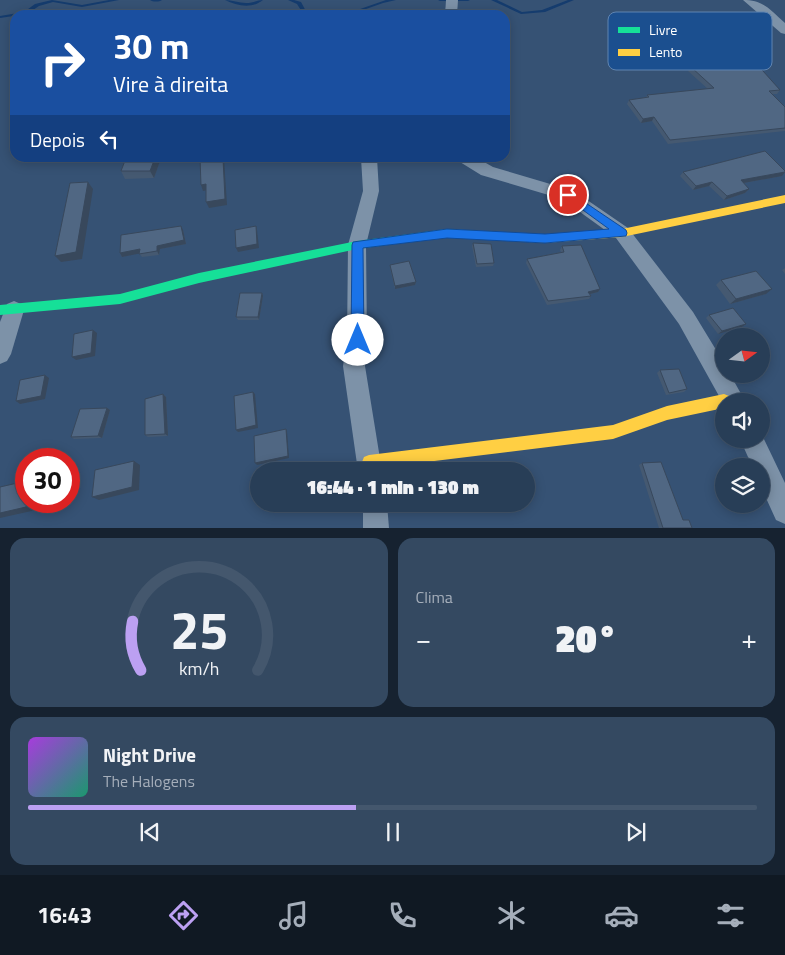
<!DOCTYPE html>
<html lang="pt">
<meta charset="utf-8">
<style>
body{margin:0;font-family:"Titillium Web",sans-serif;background:#344961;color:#f1f3f6;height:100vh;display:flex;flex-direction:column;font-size:19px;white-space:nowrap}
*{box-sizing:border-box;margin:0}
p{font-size:16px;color:#a5aeba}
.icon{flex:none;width:28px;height:28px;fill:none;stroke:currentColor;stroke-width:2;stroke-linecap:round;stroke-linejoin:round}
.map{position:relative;height:528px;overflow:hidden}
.panel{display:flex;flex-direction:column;gap:10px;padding:10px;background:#162230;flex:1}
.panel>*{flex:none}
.hud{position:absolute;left:10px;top:10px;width:500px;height:152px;border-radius:15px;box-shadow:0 2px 12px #0003,0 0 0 1px #44576d;background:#1a4fa0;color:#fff;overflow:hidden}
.needle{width:32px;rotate:75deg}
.fabs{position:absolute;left:715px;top:328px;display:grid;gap:10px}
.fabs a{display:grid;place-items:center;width:55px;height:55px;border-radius:50%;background:#283e57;box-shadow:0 2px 12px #0003,0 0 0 1px #44576d;font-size:25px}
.speed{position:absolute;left:15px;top:448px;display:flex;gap:10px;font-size:25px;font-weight:700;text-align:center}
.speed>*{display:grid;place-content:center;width:65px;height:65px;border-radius:50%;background:#283e57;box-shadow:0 2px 12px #0003,0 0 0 1px #44576d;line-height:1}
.speed .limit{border:8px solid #d22;background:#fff;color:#111}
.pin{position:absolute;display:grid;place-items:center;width:42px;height:42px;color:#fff;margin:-21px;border:2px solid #fff;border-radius:50%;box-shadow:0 1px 5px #0007}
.me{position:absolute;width:55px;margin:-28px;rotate:0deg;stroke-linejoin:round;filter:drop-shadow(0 0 4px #0008)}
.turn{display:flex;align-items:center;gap:18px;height:105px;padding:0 20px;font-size:22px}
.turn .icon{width:65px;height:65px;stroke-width:2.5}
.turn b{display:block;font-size:35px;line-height:42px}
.then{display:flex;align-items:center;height:48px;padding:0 20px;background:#0003;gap:10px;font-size:19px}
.big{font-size:38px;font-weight:800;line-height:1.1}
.panel .widget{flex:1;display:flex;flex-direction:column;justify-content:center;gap:8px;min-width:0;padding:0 18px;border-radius:15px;background:#344961}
.panel .dial{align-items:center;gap:0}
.dial svg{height:130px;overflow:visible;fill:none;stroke:#44576d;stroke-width:7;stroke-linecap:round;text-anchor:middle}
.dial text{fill:#f1f3f6;stroke:none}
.song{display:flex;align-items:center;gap:15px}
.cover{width:60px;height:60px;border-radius:8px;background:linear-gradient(135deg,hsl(280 70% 55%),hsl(160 70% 35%))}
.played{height:5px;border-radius:2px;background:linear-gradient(90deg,#bca0f2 45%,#44576d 45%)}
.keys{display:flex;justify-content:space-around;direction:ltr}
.heat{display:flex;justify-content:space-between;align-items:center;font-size:28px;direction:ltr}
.panel .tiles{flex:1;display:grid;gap:10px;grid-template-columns:1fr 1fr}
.widget:last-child{grid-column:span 2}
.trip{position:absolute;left:250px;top:462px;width:285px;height:50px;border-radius:25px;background:#283e57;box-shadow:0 2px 12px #0003,0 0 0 1px #44576d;font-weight:800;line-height:50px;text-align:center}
.tabs{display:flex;height:80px;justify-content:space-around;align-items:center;background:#101923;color:#a5aeba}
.tabs .icon{width:35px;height:35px}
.tabs .on{color:#bca0f2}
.tabs b{font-size:22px;color:#f1f3f6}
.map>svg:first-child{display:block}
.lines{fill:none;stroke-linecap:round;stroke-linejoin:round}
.stream{fill:#153c6e;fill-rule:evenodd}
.street{fill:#7d92a8;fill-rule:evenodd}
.fast{fill:#16e098;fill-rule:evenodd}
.slow{fill:#ffcf43;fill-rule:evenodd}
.wall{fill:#455971}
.shaded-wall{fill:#38485c}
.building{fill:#506783;stroke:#38485c}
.route{fill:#1a73e8;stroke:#114b97}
.key{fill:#1b4f8f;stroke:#5f84b1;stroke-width:1}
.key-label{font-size:14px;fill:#fff}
</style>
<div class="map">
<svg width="785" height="528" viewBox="0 0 785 528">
<rect width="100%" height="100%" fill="#365274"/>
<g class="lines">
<g class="stream">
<polygon points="52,0 82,5 109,0 119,0 82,7 53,2 39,6 27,14 0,18 0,16 24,12 35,4"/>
<path d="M150 0H162C159 2 153 2 150 0Z"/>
<path d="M225 0C232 0 239 3 246 3 253 3 257 0 263 0 252 9 237 6 225 0Z"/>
<polygon points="288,0 294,0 301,2 308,15 304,15 297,4"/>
<polygon points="386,0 396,0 383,3 349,15 343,15"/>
<polygon points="438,0 470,0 468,1 440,1"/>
<polygon points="491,0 497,0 522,12 542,10 568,0 574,0 545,12 521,14"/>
</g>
<g class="street">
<polygon points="446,0 458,0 457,15 445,15"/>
<path d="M743 0C764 0 770 10 785 23V34L781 33Z"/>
<polygon points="361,158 377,158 379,191 366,245 367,340 365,366 382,471 358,471 343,366 347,340 348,245 363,191"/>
<polygon points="458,158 477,158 493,167 574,191 628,228 693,312 724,363 724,374 730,374 745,401 724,401 724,405 679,324 616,238 562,199 481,175 460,162"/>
<polygon points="14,301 21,304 24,310 11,354 7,361 0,364 0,322 7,304"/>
<polygon points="761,433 785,483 785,524 776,520 761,487 761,466 752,466 740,439 761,439"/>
<polygon points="363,504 387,504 389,528 363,528"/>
</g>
<polygon class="fast" points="447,229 496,232 501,236 496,240 447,237 357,249 199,283 120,304 0,315 0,305 120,294 199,273 357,241"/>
<g class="slow">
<polygon points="785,195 785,203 622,237 545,243 496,240 491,236 496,232 545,235 622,229"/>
<polygon points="724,394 729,396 731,401 724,401 724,408 667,420 613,439 369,469 364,467 362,462 364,457 369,455 613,425 667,406"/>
</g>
</g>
<g class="wall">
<polygon points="715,57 780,90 777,94 772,94 785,107 785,131 668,144 652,121 641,123 627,104 629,100 646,98 647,95 708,89 688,71 691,67 714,62 713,60"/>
<polygon points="126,158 158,158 160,161 154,178 125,179 121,171"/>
<polygon points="683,172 782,176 744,183 749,189 745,193 724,200 709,186 693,190 680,176"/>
<polygon points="183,230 186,244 160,249 159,255 142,257 139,253 122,257 120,253"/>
<polygon points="473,243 494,263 493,266 476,267 472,246"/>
<polygon points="562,246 600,289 598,292 590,294 591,296 589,299 547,305 526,263 527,259 561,252 560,250"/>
<polygon points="390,265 416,282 415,285 395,289 390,268"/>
<polygon points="785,268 785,274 782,270"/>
<polygon points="721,280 766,294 730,304 716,285"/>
<polygon points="262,293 263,296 259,320 238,320 236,317"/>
<polygon points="709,315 746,324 742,327 718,334 706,318"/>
<polygon points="660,370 687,389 684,392 666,395 657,373"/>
<polygon points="163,394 166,397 168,436 148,437 145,435"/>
<polygon points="107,408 110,410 102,438 74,439 71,437"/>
<polygon points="642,463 683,520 692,528 659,528 639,465"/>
</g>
<g class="shaded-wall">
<polygon points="654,117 652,121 641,123 643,119"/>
<polygon points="155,158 158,158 160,161 154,178 150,171"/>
<polygon points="223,158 224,158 227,205 209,208 206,202"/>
<polygon points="785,172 782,176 738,184 741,180"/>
<polygon points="88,182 93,189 82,259 61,262 55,256"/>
<polygon points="712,182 709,186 693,190 696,186"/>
<polygon points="206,184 208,190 203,191 201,185"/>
<polygon points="749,189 745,193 724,200 727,196"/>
<polygon points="181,226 183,230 186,244 160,249 159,255 157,251 157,246"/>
<polygon points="256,226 257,230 259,248 238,252 236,248"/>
<polygon points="140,249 142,253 122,257 120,253"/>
<polygon points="416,282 415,285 395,289 395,286"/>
<polygon points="600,289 598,292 586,295 588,292"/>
<polygon points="772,289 766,294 730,304 736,299"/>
<polygon points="262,293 263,296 259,320 258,317"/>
<polygon points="746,324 742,327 718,334 722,331"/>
<polygon points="93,330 97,333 95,356 76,360 72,357"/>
<polygon points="45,375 49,378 45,399 20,404 16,401"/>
<polygon points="253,392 255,394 258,428 238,432 236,430"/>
<polygon points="163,394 166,397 168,436 165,434"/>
<polygon points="107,408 110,410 102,438 98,436"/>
<polygon points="286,429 287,431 289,458 257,465 255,463"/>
<polygon points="134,461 140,465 139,490 99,500 92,497"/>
<polygon points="28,501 37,501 36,510 0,518 0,513"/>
</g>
<g class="building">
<polygon points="746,52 780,90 769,91 785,107 785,128 670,140 654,117 643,119 629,100 649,97 647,95 714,88 691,67 719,61 715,57"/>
<polygon points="765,151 785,171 785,172 741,180 749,189 727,196 712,182 696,186 683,172"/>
<polygon points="126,158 155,158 150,171 121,171"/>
<polygon points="200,158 223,158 225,199 206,202 206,184 201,185"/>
<polygon points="88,182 76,252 55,256 70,183"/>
<polygon points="181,226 184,240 157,246 157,251 139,254 140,249 120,253 121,235"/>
<polygon points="256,226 257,244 236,248 235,230"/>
<polygon points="473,243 491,244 494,263 477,264"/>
<polygon points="581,245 600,289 588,292 591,296 548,301 527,259 564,252 562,246"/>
<polygon points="409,261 416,282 395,286 390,265"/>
<polygon points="756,271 772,289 736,299 721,280"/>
<polygon points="240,293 262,293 258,317 236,317"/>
<polygon points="733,308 746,324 722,331 709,315"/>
<polygon points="93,330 91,353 72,357 74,334"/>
<polygon points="679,369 687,389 669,393 660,370"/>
<polygon points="45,375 41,396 16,401 20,380"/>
<polygon points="253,392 256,425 236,430 234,396"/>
<polygon points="163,394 165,434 145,435 145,399"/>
<polygon points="107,408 98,436 71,437 80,409"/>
<polygon points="286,429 288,456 255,463 254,436"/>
<polygon points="134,461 132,487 92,497 95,470"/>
<polygon points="661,462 683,520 689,520 692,528 663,528 642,463"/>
<polygon points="26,481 26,501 28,501 26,507 0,513 0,487"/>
</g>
<polygon class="route" points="568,191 626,230 627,233 626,236 545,243 447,238 363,248 364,340 362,344 358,346 353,344 351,340 352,245 353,242 447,229 545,234 609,229 565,197 563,195 565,192"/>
<rect x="608" y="12" width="164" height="58" rx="8" class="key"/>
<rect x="618" y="27" width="22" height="6" fill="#16e098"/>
<rect x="618" y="49" width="22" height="7" fill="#ffcf43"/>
<g class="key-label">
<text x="649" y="35">Livre</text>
<text x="649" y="57">Lento</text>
</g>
</svg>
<div class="fabs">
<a><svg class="needle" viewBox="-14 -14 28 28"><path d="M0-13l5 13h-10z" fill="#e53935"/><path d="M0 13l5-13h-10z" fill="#a5aeba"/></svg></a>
<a><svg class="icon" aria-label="sound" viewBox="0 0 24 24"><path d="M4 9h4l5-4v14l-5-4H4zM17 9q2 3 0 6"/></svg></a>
<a><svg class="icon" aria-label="layers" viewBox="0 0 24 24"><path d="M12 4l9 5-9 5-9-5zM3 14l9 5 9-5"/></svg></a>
</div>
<div class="speed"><div class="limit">30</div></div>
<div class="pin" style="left:568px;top:195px;background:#d93025"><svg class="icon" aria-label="arrive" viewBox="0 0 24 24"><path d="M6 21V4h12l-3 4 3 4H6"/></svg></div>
<svg class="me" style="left:358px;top:340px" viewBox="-20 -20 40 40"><circle r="19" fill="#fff"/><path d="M0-13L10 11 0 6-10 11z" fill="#1a73e8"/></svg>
<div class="trip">16:44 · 1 min · 130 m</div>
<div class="hud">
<div class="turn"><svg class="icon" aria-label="right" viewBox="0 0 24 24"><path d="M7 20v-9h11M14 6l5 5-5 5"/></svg><div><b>30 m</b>Vire à direita</div></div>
<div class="then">Depois<svg class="icon" aria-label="left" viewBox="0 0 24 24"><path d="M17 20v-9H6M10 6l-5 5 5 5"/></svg></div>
</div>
</div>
<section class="panel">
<div class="tiles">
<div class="widget dial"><svg viewBox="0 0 100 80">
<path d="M14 69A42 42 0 1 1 86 69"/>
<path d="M14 69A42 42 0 0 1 9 39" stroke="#bca0f2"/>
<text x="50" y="56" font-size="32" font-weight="700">25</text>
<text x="50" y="72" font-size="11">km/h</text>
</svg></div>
<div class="widget"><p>Clima</p>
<div class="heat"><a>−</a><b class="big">20°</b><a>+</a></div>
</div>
<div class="widget">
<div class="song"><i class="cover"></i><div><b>Night Drive</b><p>The Halogens</p></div></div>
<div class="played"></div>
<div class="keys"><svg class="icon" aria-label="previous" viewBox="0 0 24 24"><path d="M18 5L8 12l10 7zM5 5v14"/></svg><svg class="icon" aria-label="pause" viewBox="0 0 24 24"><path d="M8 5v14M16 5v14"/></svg><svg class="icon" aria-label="next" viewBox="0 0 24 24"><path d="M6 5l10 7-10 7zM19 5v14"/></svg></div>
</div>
</div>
</section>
<nav class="tabs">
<b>16:43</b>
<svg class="icon on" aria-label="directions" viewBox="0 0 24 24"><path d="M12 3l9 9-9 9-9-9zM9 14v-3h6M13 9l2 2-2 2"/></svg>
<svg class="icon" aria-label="music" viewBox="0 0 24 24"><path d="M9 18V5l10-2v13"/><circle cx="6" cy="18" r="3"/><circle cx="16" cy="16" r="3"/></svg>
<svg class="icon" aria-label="phone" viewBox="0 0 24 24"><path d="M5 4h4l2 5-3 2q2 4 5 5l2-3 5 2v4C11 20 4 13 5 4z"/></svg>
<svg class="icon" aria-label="climate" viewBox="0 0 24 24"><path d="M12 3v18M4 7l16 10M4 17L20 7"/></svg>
<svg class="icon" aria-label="car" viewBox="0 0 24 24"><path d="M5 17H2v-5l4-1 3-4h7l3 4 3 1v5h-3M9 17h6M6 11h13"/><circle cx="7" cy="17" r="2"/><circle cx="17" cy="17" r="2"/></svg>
<svg class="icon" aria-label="filters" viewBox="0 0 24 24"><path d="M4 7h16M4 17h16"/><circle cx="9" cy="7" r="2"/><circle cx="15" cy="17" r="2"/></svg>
</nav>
